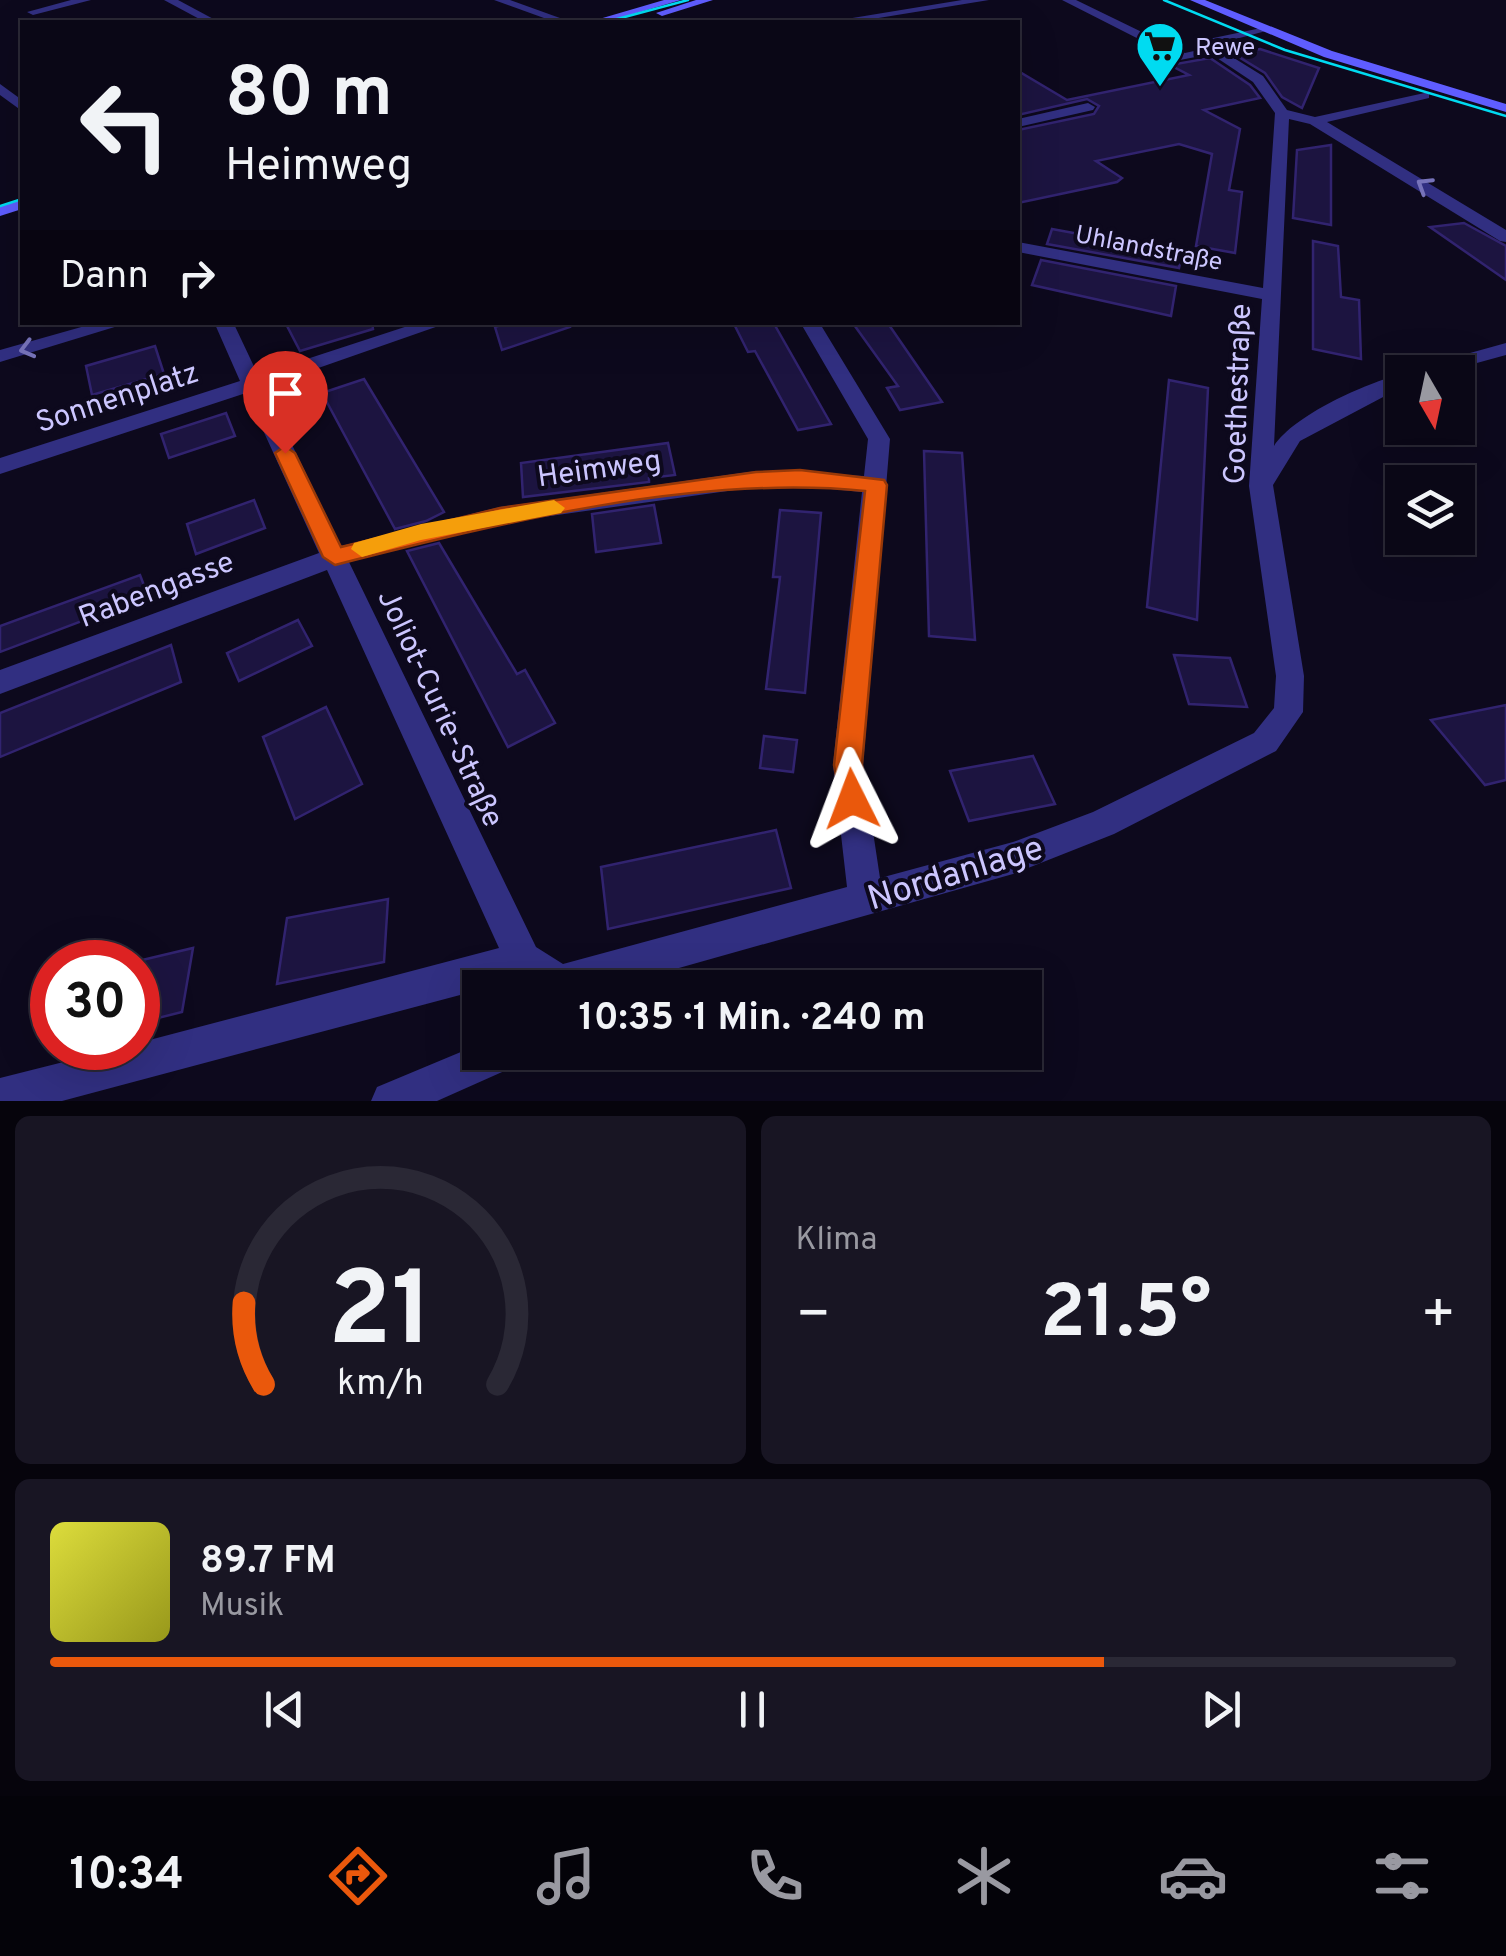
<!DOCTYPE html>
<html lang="de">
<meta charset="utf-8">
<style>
body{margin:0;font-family:Overpass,sans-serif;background:#181523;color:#f1f3f6;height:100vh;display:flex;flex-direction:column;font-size:38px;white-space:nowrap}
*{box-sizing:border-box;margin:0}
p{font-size:32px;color:#9999a1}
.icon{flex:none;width:55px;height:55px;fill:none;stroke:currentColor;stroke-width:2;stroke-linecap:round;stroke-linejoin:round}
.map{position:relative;height:1101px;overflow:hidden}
.drawer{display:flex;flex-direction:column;gap:15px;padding:15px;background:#06040c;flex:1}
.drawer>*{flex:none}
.top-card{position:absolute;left:20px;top:20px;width:1000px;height:305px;border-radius:0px;box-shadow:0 10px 40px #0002,0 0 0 2px #2a2835;background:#0a0716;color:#f1f3f6;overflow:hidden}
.needle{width:65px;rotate:171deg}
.controls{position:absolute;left:1385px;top:355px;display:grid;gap:20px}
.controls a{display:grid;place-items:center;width:90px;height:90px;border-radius:0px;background:#0a0716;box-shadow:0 10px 40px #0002,0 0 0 2px #2a2835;font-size:50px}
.speed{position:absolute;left:30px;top:940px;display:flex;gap:20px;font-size:50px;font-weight:700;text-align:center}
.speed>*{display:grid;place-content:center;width:130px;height:130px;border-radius:50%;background:#0a0716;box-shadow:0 10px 40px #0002,0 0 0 2px #2a2835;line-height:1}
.speed .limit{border:15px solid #d22;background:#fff;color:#111}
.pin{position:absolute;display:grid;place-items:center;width:85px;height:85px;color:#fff;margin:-102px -42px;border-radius:50% 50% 50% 0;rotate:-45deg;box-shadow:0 0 10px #0007}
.pin .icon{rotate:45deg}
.me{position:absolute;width:110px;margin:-55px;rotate:357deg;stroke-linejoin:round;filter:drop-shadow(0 0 8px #0008)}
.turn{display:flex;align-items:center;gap:35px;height:210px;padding:0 40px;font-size:45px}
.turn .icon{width:130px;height:130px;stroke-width:2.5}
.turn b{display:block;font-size:70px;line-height:85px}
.then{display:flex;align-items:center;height:95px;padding:0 40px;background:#0003;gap:20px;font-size:38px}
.big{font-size:75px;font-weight:700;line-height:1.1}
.drawer .tile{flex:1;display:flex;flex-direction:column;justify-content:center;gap:15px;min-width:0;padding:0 35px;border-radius:15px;background:#181523}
.drawer .dial{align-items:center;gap:0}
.dial svg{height:260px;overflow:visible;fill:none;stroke:#2a2835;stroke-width:7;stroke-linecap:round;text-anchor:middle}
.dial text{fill:#f1f3f6;stroke:none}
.song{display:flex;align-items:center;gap:30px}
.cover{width:120px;height:120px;border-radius:15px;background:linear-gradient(135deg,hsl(60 70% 55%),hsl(60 70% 35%))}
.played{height:10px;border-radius:5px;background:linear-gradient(90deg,#ea580c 75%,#2a2835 75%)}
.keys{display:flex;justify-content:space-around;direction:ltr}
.heat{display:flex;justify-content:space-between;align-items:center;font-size:55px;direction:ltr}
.drawer .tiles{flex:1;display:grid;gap:15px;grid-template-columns:1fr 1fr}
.tile:last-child{grid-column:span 2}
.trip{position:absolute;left:462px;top:970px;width:580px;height:100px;border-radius:0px;background:#0a0716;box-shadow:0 10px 40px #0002,0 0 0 2px #2a2835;font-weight:700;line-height:100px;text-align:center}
.dock{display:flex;height:160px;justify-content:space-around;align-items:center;background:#040309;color:#9999a1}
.dock .icon{width:70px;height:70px}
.dock .selected{color:#ea580c}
.dock b{font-size:45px;color:#f1f3f6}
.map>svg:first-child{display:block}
.building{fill:#1c1440;stroke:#31236f;stroke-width:2.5}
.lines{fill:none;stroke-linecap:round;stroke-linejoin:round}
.street{fill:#312f81;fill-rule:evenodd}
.secondary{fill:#5f5dff;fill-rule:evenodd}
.tram{stroke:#00dbf1;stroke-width:2.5}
.oneway{stroke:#7773ba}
.route{fill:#ea580c;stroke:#983908;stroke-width:2.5}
.slow{fill:#f59e0b}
.labels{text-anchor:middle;stroke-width:8;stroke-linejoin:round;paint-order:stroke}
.far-poi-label{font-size:25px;fill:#ccc6ff;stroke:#0d091d;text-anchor:start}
.far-street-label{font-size:25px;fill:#ccc6ff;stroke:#0d091d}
.street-label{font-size:30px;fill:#ccc6ff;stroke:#0d091d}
.near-street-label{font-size:35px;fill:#ccc6ff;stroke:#0d091d}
</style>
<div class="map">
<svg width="1506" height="1101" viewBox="0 0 1506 1101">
<rect width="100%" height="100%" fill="#0d091d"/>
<g class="building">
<polygon points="1260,49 1319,68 1302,108 1282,97 1265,73 1234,54"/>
<polygon points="1210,58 1250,85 1260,98 1204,110 1240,129 1229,190 1242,192 1235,253 1196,246 1212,154 1179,144 1096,161 1122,178 1117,182 1018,203 1018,130 1094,114 1099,106 1087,99 1018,115 1018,71 1067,100 1189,75 1170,65"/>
<polygon points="1331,145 1331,225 1293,218 1297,150"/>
<polygon points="1464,223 1506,246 1506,280 1430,227"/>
<polygon points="1052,229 1182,253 1179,268 1047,244"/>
<polygon points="1313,241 1338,246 1341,297 1359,300 1361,359 1313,349"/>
<polygon points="1041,260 1176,286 1171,316 1032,285"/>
<polygon points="285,322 372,322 373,329 300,351"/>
<polygon points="509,322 569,322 570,327 502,350 495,327"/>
<polygon points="733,322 773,322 831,424 798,430 755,351 748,352"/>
<polygon points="852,322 887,322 942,402 900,410 887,388 898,386"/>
<polygon points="155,346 164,374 92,395 86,366"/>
<polygon points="364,379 444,512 426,521 395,529 322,393"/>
<polygon points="1169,380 1208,388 1197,620 1147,607"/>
<polygon points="226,413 235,436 169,458 161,434"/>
<polygon points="668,443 675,475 649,478 649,482 523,497 521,463"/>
<polygon points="924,451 962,453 975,640 929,636"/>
<polygon points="254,500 265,528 196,554 187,524"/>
<polygon points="654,505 661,543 596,552 592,514"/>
<polygon points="780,510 821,513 805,693 766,689 780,577 773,577"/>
<polygon points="439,543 517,674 525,670 555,723 508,747 407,551"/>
<polygon points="140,575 148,596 0,652 0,626"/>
<polygon points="298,620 312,646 239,681 227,653"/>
<polygon points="171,645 181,682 0,757 0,713"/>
<polygon points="1174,655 1230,658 1247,707 1189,704"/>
<polygon points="1506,705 1506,780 1485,785 1431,720"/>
<polygon points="326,707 362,784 295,819 263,737"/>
<polygon points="764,736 797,740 793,772 760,768"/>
<polygon points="1033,756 1055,804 969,821 950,771"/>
<polygon points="776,830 791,888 608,929 601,867"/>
<polygon points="388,899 384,962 277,984 287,918"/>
<polygon points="193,948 182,1012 138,1023 138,961"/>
</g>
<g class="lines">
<g class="street">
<polygon points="71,0 91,0 33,15 27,12"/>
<polygon points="164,0 178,0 219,22 205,22"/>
<polygon points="494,0 510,0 571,22 555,22"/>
<polygon points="962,0 989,0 854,22 828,22"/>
<path d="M1062 0H1076L1185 53 1203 49 1199 41 1266 27V31L1213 45 1263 76 1287 110 1315 117 1429 92V98L1327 122 1506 230V242L1500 241 1310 124 1289 119 1274 446C1294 415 1366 383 1402 374V387L1300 441 1273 485 1304 676 1303 712 1276 751 1114 834 1013 874 608 988H534L520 979 62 1101H0V1078L119 1048H138V1043L499 948 327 570 0 694V670L319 553 246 393 0 474V458L240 381 214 322H233L258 375 420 322H450L264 387 341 546 500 507 756 471 864 476 868 439 800 322H819L890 439 863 765 880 878 1013 842 1093 812 1254 733 1274 708 1276 676 1249 486 1262 299 1018 252V242L1263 288 1275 113 1253 82 1211 54 1180 60ZM800 486 862 492 833 765 847 887 563 964 536 947 349 562 500 523 756 487Z"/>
<polygon points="0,84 22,100 22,111 0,95"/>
<polygon points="1088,103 1095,107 1093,110 1018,127 1018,119"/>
<polygon points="99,322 131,322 0,362 0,350"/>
<polygon points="1506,343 1506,355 1444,372 1413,372 1416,368"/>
<polygon points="480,1044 480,1052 524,1052 518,1065 437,1101 371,1101 377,1087"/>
</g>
<g class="secondary">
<polygon points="664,0 681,0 606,22 589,22"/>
<polygon points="696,0 713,0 662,16 656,13"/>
<polygon points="1190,0 1205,0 1332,51 1506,104 1506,112 1324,57"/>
<polygon points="22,199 22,209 0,216 0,206"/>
</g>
<g class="tram">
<polyline points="1164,0 1285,50 1506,116"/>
<polyline points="606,22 688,0"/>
<polyline points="0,206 22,199"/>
</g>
</g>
<defs><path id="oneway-chevron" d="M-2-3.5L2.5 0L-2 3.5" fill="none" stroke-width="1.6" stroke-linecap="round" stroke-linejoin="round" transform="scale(2.5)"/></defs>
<g class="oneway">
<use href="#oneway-chevron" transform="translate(1424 185) rotate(-148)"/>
<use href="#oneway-chevron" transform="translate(27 349) rotate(165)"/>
</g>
<path class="route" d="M285 446 295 453 341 547 500 508 756 472 800 470 884 480 887 485 862 765 867 799 862 808 852 812 842 808 834 765 865 491C695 474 500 523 335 565L323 557 275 453Z"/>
<polygon class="slow" points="554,500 565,508 561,513 421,540 362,557 351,549 354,543 421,524"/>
<defs>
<g id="supermarket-pin" transform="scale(2.5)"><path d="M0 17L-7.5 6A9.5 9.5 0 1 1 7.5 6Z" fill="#00dbf1" stroke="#0d091d"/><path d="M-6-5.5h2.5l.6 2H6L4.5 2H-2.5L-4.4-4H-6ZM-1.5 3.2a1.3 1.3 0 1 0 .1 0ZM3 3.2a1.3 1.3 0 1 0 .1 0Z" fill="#111"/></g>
</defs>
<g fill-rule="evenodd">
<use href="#supermarket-pin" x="1160" y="46"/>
</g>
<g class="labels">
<g class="far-poi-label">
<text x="1195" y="55">Rewe</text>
</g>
<g class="far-street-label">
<text transform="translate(1149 247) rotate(11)" y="9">Uhlandstraße</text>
</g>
<g class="street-label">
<text transform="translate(1237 394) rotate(-88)" y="10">Goethestraße</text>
<text transform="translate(117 397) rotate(-18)" y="10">Sonnenplatz</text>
<text transform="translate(599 468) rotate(-8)" y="10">Heimweg</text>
<text transform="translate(156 589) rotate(-21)" y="10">Rabengasse</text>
<text transform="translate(441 708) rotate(65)" y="10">Joliot-Curie-Straße</text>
</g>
<g class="near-street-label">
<text transform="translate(955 872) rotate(-17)" y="12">Nordanlage</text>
</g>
</g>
</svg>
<div class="controls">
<a><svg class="needle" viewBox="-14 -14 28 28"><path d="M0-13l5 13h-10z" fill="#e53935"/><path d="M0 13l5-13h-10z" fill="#9999a1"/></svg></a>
<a><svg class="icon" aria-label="layers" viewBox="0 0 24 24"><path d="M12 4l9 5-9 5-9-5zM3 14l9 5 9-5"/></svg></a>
</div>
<div class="speed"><div class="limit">30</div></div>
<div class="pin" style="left:285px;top:453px;background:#d93025"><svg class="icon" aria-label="arrive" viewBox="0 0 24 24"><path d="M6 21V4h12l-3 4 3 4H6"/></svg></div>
<svg class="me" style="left:852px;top:799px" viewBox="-20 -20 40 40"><path d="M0-17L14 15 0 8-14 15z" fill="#ea580c" stroke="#fff" stroke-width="4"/></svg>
<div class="trip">10:35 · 1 Min. · 240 m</div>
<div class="top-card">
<div class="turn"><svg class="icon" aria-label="left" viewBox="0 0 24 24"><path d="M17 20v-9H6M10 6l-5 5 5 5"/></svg><div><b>80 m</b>Heimweg</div></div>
<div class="then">Dann<svg class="icon" aria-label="right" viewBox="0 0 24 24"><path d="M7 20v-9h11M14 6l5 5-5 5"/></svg></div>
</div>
</div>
<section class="drawer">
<div class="tiles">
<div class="tile dial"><svg viewBox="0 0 100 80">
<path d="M14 69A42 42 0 1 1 86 69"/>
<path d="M14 69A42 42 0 0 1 8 44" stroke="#ea580c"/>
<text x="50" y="56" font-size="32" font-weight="700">21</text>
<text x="50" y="72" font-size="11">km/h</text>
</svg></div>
<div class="tile"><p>Klima</p>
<div class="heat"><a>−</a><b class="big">21.5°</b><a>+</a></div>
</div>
<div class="tile">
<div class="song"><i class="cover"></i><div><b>89.7 FM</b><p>Musik</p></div></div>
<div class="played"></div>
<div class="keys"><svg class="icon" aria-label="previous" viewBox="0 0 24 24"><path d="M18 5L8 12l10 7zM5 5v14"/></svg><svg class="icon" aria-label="pause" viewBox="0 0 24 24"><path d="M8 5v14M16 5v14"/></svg><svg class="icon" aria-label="next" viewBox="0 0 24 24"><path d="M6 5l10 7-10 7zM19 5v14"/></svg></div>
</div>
</div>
</section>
<nav class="dock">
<b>10:34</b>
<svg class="icon selected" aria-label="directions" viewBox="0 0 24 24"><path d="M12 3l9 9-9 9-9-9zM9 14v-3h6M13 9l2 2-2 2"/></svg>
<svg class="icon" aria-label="music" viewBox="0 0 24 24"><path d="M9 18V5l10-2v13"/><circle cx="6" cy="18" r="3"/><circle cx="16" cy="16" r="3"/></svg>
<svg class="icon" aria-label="phone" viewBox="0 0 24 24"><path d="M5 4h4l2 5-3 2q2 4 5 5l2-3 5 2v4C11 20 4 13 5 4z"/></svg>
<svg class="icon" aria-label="climate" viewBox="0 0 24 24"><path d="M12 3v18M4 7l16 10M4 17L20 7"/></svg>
<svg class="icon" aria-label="car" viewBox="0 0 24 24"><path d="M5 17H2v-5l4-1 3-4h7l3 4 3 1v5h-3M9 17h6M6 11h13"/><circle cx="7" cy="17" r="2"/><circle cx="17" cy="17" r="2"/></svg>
<svg class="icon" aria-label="filters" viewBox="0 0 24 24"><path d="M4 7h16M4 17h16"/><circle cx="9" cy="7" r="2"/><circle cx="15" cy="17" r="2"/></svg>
</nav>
